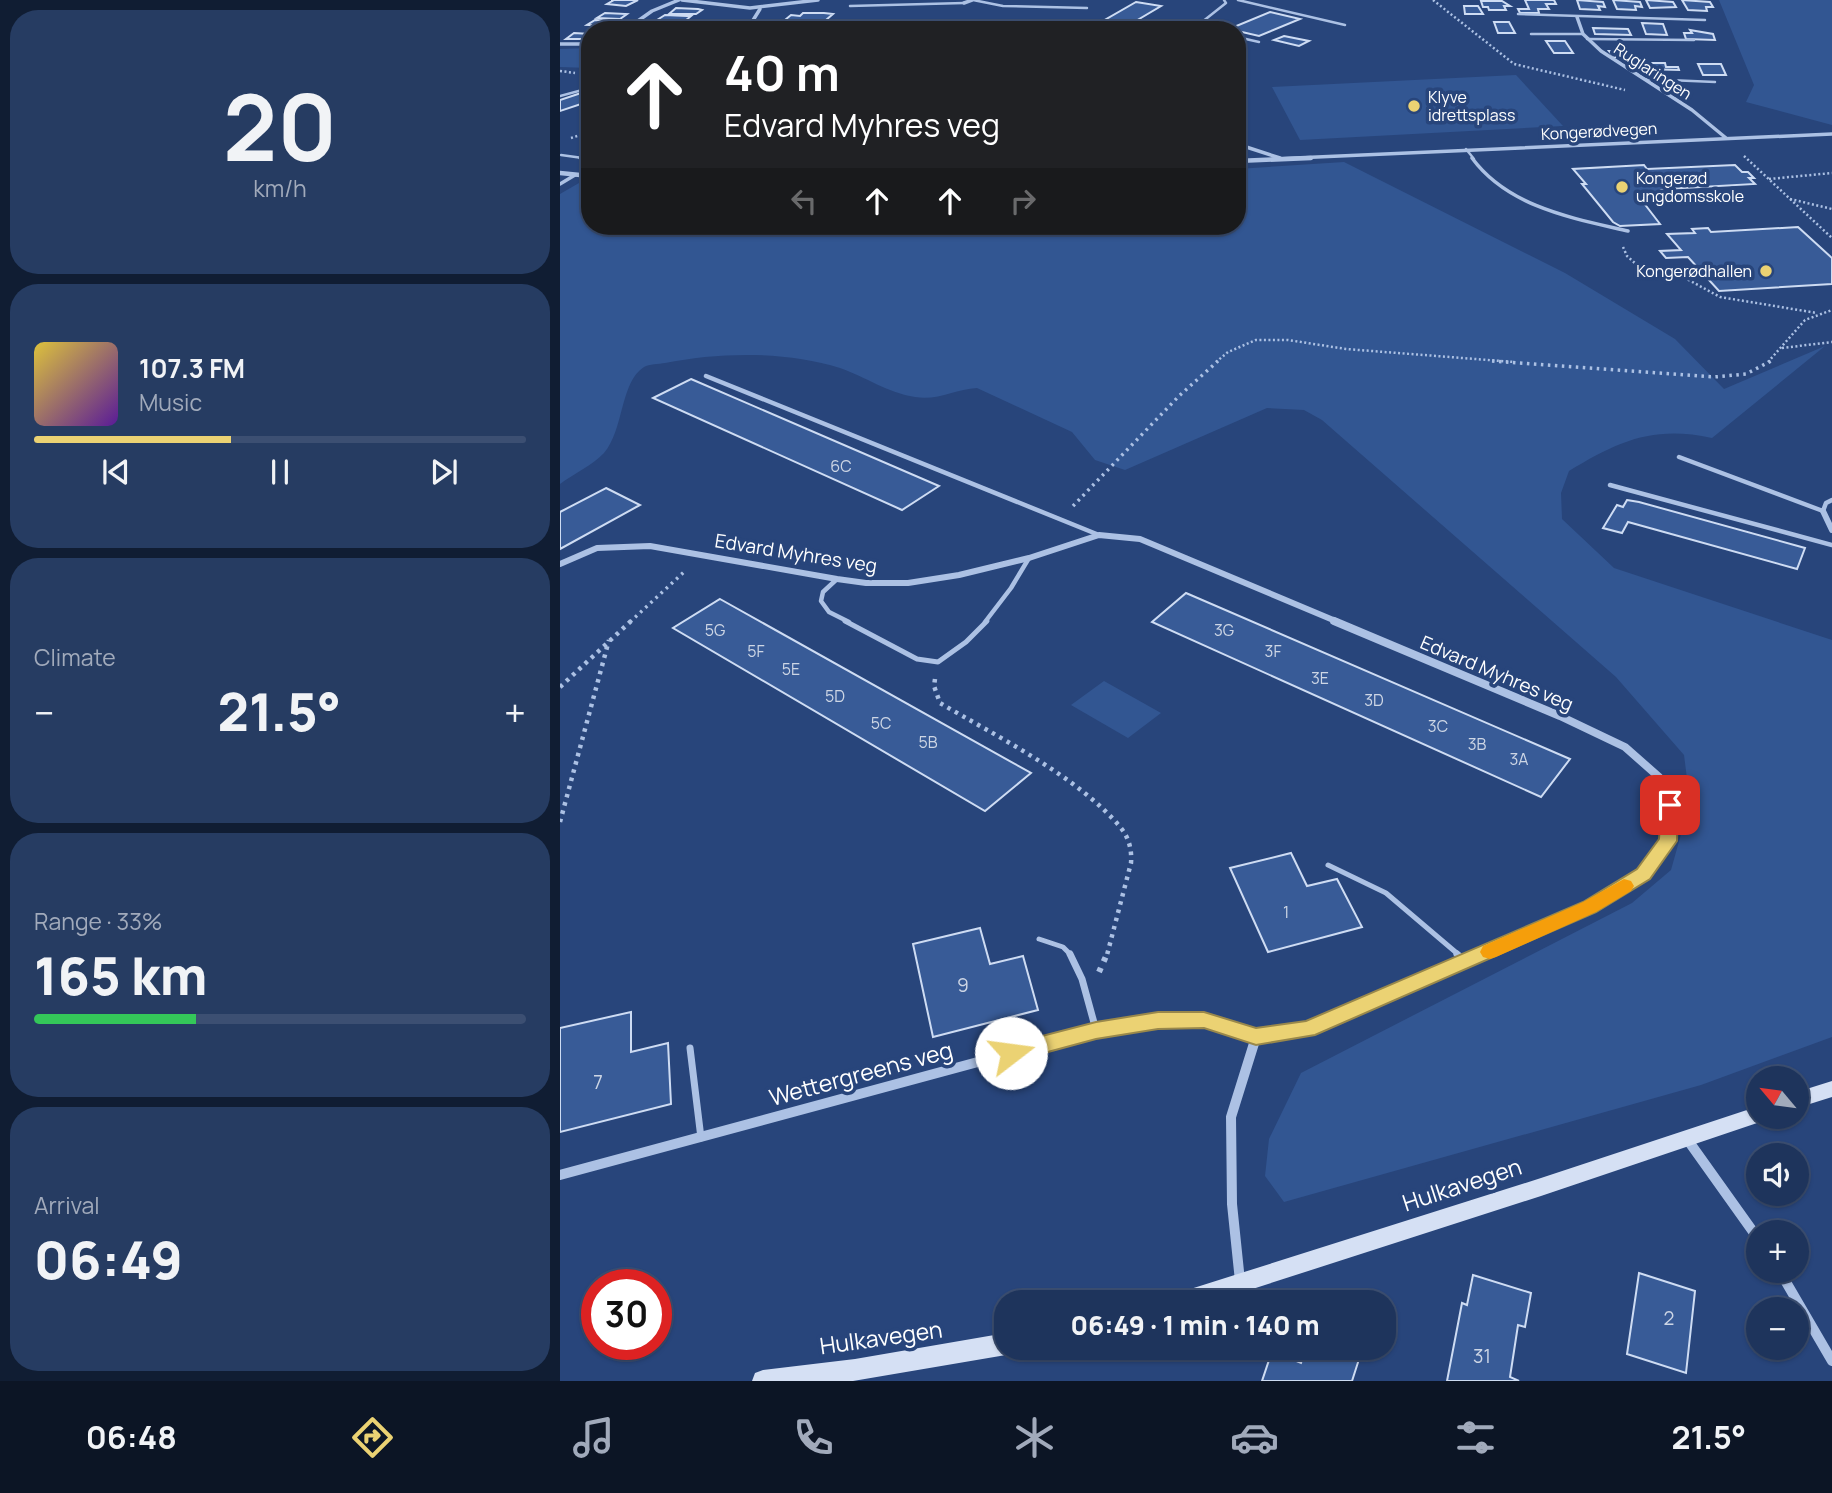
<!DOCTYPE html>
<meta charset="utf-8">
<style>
body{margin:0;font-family:Manrope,sans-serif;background:#263c62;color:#f1f3f6;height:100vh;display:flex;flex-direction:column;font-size:26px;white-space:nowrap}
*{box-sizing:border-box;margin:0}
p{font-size:23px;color:#a1aabb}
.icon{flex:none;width:38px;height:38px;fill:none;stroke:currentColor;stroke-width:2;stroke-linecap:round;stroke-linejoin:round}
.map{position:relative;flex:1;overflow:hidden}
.sheet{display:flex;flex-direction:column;gap:10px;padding:10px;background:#101d33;width:560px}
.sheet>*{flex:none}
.banner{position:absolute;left:21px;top:21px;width:665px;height:214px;border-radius:28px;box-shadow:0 2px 5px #0004,0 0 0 2px #3c4f72;background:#202124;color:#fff;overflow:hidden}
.needle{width:46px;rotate:299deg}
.tools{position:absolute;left:1186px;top:1066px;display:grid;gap:14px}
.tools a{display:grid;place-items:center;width:63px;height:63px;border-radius:50%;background:#1e345c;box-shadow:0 2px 5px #0004,0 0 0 2px #3c4f72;font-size:35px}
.speed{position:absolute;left:21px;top:1269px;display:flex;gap:14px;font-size:35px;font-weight:700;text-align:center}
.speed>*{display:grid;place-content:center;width:91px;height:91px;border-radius:50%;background:#1e345c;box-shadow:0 2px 5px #0004,0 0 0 2px #3c4f72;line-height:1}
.speed .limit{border:10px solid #d22;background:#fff;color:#111}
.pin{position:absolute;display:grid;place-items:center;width:60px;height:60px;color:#fff;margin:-30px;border-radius:14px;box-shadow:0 4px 10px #0006}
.me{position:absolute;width:77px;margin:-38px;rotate:75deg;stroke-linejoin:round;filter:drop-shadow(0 0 5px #0008)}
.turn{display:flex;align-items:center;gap:24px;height:147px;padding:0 28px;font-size:32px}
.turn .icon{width:91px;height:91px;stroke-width:2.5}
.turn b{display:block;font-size:49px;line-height:60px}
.lanes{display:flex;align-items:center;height:66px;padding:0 28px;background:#0003;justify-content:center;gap:35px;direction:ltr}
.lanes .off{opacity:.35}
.big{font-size:52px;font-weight:800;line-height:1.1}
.sheet .card{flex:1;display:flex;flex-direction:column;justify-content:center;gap:10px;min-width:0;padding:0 24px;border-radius:28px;background:#263c62}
.sheet .dial{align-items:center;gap:0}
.dial b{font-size:91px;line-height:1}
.song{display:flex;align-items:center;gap:21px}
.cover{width:84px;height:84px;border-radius:10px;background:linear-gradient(135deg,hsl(50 70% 55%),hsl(270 70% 35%))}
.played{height:7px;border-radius:4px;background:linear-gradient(90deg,#ebd273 40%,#3c4f72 40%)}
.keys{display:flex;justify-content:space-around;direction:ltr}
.heat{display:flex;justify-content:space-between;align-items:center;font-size:38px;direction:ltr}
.charge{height:10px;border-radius:5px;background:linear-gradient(90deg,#34c759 33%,#3c4f72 0)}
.trip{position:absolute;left:434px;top:1290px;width:402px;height:70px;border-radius:28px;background:#1e345c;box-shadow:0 2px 5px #0004,0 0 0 2px #3c4f72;font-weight:800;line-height:70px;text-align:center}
.tabs{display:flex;height:112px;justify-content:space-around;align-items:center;background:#0c1525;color:#a1aabb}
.tabs .icon{width:49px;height:49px}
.tabs .selected{color:#ebd273}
.tabs b{font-size:32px;color:#f1f3f6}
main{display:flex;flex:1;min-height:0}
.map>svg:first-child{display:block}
.green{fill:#325692}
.building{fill:#385b97;stroke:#cedcf3;stroke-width:2}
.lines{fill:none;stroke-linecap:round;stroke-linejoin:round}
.path-far3{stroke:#acc1e4;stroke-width:2.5;stroke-dasharray:2 2.5;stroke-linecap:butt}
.path-far2{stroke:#acc1e4;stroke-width:3.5;stroke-dasharray:2.5 4.5;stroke-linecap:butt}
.path-far1{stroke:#acc1e4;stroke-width:4.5;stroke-dasharray:3.5 5;stroke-linecap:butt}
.path{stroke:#acc1e4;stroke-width:6;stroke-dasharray:4.5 7;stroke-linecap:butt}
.service-far4{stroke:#acc1e4;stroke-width:2.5}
.service-far3{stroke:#acc1e4;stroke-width:3.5}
.service-far2{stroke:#acc1e4;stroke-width:4.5}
.service-far1{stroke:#acc1e4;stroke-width:5}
.service{stroke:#acc1e4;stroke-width:7}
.minor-far4{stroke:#acc1e4;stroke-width:3.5}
.minor-far3{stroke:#acc1e4;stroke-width:4.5}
.minor-far2{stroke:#acc1e4;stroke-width:6}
.minor-far1{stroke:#acc1e4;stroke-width:8}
.minor{stroke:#acc1e4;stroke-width:10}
.secondary{fill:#d5e0f4;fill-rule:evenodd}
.route{fill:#ebd273;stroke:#99884b;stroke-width:2}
.slow{fill:#f59e0b}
.poi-dot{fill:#ebd273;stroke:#28457b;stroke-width:2.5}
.labels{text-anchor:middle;stroke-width:7;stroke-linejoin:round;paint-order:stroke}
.far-street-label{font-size:16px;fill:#fff;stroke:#28457b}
.far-poi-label{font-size:16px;fill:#fff;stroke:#28457b;text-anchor:start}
.number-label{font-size:16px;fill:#cdd6e5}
.street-label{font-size:19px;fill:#fff;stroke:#28457b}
.near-number-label{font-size:19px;fill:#cdd6e5}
.near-street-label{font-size:23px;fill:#fff;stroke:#28457b}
</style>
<main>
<section class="sheet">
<div class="card dial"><b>20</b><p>km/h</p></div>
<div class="card">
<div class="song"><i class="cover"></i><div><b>107.3 FM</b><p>Music</p></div></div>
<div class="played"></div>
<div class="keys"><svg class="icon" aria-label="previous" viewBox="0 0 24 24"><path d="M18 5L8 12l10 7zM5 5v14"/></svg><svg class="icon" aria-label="pause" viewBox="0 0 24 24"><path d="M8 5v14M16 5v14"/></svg><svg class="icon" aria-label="next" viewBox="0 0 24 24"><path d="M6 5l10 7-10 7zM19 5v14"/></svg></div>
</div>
<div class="card"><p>Climate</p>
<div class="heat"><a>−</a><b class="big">21.5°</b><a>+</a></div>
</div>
<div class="card"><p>Range · 33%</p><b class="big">165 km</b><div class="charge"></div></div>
<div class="card"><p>Arrival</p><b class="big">06:49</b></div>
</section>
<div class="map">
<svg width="1272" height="1381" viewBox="0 0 1272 1381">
<rect width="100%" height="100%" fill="#28457b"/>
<g class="green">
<polygon points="1159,0 1272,0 1272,125 1186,102 1194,85"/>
<polygon points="30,48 30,68 0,67 0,49"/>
<polygon points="956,75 1003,126 740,140 712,87"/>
<path d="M784 162 1005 273 1115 339 1164 389 1265 346 1152 438C1094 425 1058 441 1009 471L1001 493 1002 519 1054 568 1272 640V1037L1141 1085 724 1202 705 1176 709 1139 741 1073 1072 903 1111 870 1130 802 1124 755 1056 677 762 420 744 410 707 408 565 470 535 460 512 432 417 388C395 389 378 401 355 397 328 393 306 377 280 368 226 351 160 352 105 363 99 364 89 364 84 367 60 382 64 430 44 453 33 465 13 474 0 484V194L19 183H30V226H677V169Z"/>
<polygon points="544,681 601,713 568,738 511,705"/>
</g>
<g class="building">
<polygon points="51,0 78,0 66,6 47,4 54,0"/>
<polygon points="965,0 994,0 996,4 986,4 989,9 978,9 979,13 960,13 958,9 969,9"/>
<polygon points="1017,0 1043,2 1045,7 1038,6 1040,10 1020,9"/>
<polygon points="1053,0 1080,2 1082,7 1075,6 1076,10 1057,9"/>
<polygon points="1086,0 1113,2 1116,7 1090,8"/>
<polygon points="1122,0 1150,2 1153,7 1146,7 1147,11 1128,10"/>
<polygon points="921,1 942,1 950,6 944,6 946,10 929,10 928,7 923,7"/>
<polygon points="576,2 601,6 569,25 543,21"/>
<polygon points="904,6 918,6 923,14 905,14"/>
<polygon points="116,8 138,9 142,10 136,14 109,14"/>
<polygon points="710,12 740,19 699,36 669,29"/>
<polygon points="45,13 67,14 60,19 37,18"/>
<polygon points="243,13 264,13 273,14 266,20 225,20 231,15 240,16"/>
<polygon points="105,15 127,16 131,16 125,21 97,20"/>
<polygon points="35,20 58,21 50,26 27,25"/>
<polygon points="934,22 949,22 955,33 938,33"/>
<polygon points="1082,23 1103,24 1107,35 1086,34"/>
<polygon points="1033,28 1068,29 1071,35 1035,34"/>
<polygon points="1130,30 1153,34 1155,40 1126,39 1124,33 1132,33"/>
<polygon points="14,33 30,34 30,39 6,39"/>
<polygon points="724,36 749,41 739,46 714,40"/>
<polygon points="986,41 1005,41 1013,53 994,53"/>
<polygon points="1049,51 1068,51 1073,57 1054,57"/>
<polygon points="1076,63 1105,63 1106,67 1118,67 1119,70 1084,69 1077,68"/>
<polygon points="1138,64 1161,64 1166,75 1143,75"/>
<polygon points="30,90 30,101 0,111 0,100"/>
<polygon points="1084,165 1087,169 1175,165 1182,172 1188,172 1194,178 1189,178 1195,184 1105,189 1080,198 1100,224 1060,226 1053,222 1022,184 1026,184 1013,169"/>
<polygon points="1238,227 1272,258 1272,284 1159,291 1128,257 1106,258 1100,251 1121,250 1107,234 1135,233 1132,229 1148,228 1151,232"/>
<polygon points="131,379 379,486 342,510 93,398"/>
<polygon points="46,488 80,505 0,549 0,512"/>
<polygon points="1067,500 1079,502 1245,548 1237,569 1068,522 1062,533 1043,528 1057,505 1063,507"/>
<polygon points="626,593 1010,759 981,797 592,622"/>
<polygon points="160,599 471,773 425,811 113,628"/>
<polygon points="731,853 747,886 777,879 802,927 708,952 670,868"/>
<polygon points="420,928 430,964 463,956 478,1010 373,1037 353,944"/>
<polygon points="71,1012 71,1052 108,1043 111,1104 0,1132 0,1028"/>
<polygon points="1079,1273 1135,1291 1126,1373 1067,1354"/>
<polygon points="913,1275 971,1293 965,1327 958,1325 950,1377 959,1381 887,1381 902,1303 907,1305"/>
<polygon points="746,1348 785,1348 801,1353 792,1381 702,1381 712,1351 741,1363"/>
</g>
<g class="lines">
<g class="path-far3">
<polyline points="873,0 954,64 1065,90"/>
<polyline points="0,71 15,73"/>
<polyline points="11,138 30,132"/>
<polyline points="1184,156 1272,238"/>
<polyline points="1209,179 1272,173"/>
<polyline points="1230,199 1272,209"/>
<polyline points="1063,247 1067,256 1077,265 1125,278 1160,297 1257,313"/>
<polyline points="1222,348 1272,342"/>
<polyline points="656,362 668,352 696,340 728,340 786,349 954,362"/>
<polyline points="1208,362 1245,320 1272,310"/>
</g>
<g class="path-far2">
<polyline points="932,361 1154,377 1186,374 1211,361"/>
<polyline points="513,506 619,396 658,361"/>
<polyline points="70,622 125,571"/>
</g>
<g class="path-far1">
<path d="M375 679 374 686 380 703C436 736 519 777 561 828 569 838 572 850 571 863L547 955"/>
<polyline points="0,687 71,621"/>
<polyline points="0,822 49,640"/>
</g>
<polyline class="path" points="539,972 547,954"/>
<g class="service-far4">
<polyline points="413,0 443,6 527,8"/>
<polyline points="678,0 785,25"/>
<polyline points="290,6 404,3"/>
<polyline points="958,14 1145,20"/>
<polyline points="364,30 389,25 417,30"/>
<polyline points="646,30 642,22 666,3 664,0"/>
<polyline points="971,34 1023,34"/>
<polyline points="677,37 699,42"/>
<polyline points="1027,39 1134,40"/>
<polyline points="1085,79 1155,82"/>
<polyline points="0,96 26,89"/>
<polyline points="906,149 914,159"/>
<polyline points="1,155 30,159"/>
</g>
<g class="service-far3">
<polyline points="20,158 30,159"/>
<path d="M912 158C948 207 1012 218 1068 231"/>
<polyline points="0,184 15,175"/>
</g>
<g class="service-far2">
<polyline points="146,376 539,535"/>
<polyline points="1119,457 1263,511 1266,503 1272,500"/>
<polyline points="1050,485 1272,545"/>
<polyline points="277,579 263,592 261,601 269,612 289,622"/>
<polyline points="425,622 451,588 469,558"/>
</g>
<g class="service-far1">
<polyline points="285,621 357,659 378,662 406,642 427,621"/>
<polyline points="768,865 826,893 899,955"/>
<polyline points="479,939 503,947 511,955"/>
</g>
<g class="service">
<polyline points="510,954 522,979 536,1030"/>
<polyline points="897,954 906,962"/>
<polyline points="130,1048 141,1138"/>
</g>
<g class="minor-far4">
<polyline points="122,0 190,8 258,0"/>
<polyline points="404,3 412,0"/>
<polyline points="1017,17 1023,34 1041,51 1132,110 1166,138"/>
<polyline points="65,30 92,11 119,0"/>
<polyline points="187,30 200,9"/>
<polyline points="0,44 30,44"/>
<polyline points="677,144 720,158"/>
<polyline points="712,159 1272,134"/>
</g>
<g class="minor-far3">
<polyline points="677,161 751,158"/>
<polyline points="0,173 30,176"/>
</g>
<g class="minor-far2">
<polyline points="1263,511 1272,530"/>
<polyline points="0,564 37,548 90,546 277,579 306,583 348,583 399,575 469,558 539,535 580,539 778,622"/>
</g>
<polyline class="minor-far1" points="774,621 1000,716 1065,747 1099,777 1110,805 1108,841 1083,874 1029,907 917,955"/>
<g class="minor">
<polyline points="1127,1139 1199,1240"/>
<polyline points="0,1175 536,1030 598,1020 644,1020 696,1037"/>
<polyline points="1219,1270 1272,1361"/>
<polyline points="680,1281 672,1204 671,1117 696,1037 748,1029 921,954"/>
</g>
<g class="secondary">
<polygon points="1272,1081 1272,1097 1237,1108 1237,1092"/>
<polygon points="1199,1106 1199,1116 1207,1116 1206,1120 981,1196 652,1302 611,1302 614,1295 621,1292 981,1178"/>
<polygon points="446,1333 446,1348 455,1348 454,1352 446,1355 293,1381 192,1381 195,1373 203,1370 295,1359"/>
</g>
</g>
<polygon class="route" points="1110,799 1118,805 1117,841 1090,879 1036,912 755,1035 696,1045 644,1028 598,1029 536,1039 451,1062 444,1059 441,1053 444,1047 451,1044 536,1022 598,1012 644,1012 696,1028 746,1021 1023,902 1077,869 1099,839 1101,805"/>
<polygon class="slow" points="1064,879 1071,881 1074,886 1071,891 1036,912 936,957 930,959 923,957 920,952 923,946 1023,902"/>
<g class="poi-dot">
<circle cx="854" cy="106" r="7"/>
<circle cx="1062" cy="187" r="7"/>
<circle cx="1206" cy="271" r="7"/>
</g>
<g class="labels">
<g class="far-street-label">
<text transform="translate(1093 71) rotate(33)" y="6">Ruglaringen</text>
<text transform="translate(1039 131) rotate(-3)" y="6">Kongerødvegen</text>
</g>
<g class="far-poi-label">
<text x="868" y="103">Klyve<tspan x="868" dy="18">idrettsplass</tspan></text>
<text x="1076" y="184">Kongerød<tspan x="1076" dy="18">ungdomsskole</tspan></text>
<text x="1192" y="277" text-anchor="end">Kongerødhallen</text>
</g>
<g class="number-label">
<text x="281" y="472">6C</text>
<text x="155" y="636">5G</text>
<text x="664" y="636">3G</text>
<text x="196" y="657">5F</text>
<text x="713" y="657">3F</text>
<text x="231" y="675">5E</text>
<text x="760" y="684">3E</text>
<text x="275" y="702">5D</text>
<text x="814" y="706">3D</text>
<text x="321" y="729">5C</text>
<text x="878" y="732">3C</text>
<text x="368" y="748">5B</text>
<text x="917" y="750">3B</text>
<text x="959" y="765">3A</text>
<text x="726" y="918">1</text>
</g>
<g class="street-label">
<text transform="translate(236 553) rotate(9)" y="7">Edvard Myhres veg</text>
<text transform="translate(937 673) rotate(23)" y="7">Edvard Myhres veg</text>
</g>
<g class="near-number-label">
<text x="403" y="992">9</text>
<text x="38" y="1089">7</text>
<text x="1109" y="1325">2</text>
<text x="922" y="1363">31</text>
</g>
<g class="near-street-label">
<text transform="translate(301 1074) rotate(-15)" y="8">Wettergreens veg</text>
<text transform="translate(902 1185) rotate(-18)" y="8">Hulkavegen</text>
<text transform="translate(321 1338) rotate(-8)" y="8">Hulkavegen</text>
</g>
</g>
</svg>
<div class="tools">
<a><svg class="needle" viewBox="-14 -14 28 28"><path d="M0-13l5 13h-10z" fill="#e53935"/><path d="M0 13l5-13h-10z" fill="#a1aabb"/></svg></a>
<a><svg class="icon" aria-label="sound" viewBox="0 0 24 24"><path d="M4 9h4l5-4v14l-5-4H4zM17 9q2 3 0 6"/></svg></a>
<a>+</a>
<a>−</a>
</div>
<div class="speed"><div class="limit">30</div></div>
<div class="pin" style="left:1110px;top:805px;background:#d93025"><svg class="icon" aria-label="arrive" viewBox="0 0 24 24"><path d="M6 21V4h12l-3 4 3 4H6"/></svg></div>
<svg class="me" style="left:451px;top:1053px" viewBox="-20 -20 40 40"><circle r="19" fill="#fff"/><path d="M0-13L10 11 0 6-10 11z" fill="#ebd273"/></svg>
<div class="trip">06:49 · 1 min · 140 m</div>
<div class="banner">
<div class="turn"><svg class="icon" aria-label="ahead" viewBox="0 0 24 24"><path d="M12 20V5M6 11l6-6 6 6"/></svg><div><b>40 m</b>Edvard Myhres veg</div></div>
<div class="lanes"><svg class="icon off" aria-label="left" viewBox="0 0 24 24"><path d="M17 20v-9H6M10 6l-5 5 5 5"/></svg><svg class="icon" aria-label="ahead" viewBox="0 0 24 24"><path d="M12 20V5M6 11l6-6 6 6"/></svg><svg class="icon" aria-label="ahead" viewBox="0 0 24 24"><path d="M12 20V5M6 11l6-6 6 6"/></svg><svg class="icon off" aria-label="right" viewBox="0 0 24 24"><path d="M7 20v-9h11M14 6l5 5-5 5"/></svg></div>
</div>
</div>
</main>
<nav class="tabs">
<b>06:48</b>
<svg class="icon selected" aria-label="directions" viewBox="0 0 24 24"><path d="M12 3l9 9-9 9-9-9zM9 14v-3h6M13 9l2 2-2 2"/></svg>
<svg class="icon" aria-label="music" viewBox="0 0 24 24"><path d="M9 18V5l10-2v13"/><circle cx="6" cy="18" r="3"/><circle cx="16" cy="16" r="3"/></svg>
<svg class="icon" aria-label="phone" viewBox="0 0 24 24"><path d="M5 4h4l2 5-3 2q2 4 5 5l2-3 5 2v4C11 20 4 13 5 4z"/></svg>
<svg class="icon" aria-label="climate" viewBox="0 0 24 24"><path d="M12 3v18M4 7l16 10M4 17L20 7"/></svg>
<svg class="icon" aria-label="car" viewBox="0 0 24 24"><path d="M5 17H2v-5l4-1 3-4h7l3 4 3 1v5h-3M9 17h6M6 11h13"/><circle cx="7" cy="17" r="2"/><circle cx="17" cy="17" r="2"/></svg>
<svg class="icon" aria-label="filters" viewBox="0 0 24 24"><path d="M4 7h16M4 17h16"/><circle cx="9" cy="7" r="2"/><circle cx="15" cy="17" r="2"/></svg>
<b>21.5°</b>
</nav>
